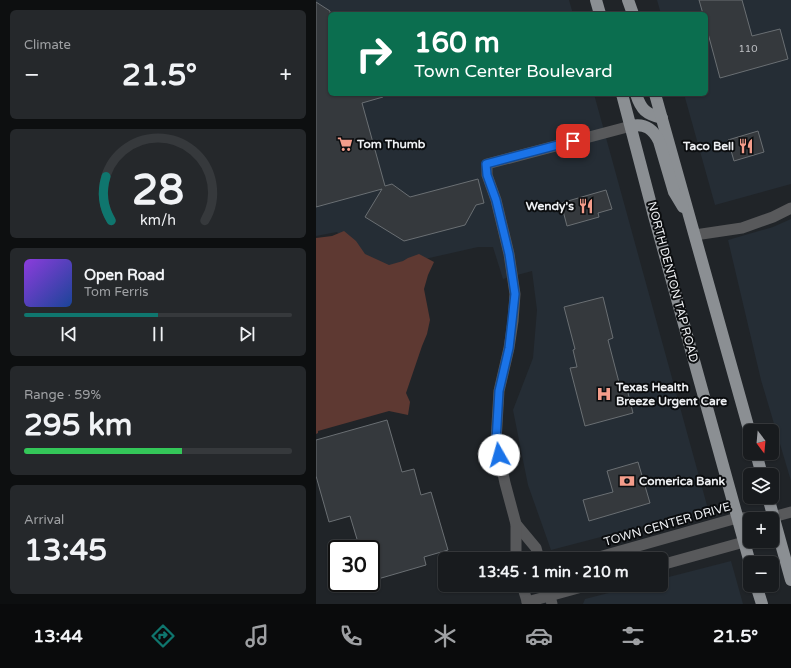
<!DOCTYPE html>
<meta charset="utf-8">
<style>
body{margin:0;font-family:"Varela Round",sans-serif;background:#25282b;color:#f1f3f6;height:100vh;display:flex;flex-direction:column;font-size:15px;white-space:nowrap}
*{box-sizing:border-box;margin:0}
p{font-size:13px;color:#9fa1a4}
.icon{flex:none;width:22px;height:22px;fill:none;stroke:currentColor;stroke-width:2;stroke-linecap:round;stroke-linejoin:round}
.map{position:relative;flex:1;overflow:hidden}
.details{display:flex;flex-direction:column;gap:10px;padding:10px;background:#0d0f10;width:316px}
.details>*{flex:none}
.top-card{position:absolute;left:12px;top:12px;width:380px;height:84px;border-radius:6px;box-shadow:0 1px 3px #0004,0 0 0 1px #36393c;background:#0b6e4f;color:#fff;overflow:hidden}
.needle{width:26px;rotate:164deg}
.tools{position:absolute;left:427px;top:424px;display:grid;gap:8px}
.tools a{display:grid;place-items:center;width:36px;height:36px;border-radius:6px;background:#181b1e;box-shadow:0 1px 3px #0004,0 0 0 1px #36393c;font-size:20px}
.speed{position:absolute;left:12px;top:540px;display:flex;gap:8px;font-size:20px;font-weight:700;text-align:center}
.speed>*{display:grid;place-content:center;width:52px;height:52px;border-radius:50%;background:#181b1e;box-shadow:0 1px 3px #0004,0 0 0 1px #36393c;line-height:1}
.speed .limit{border:2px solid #111;border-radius:6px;background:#fff;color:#111}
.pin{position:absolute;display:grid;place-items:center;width:34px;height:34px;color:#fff;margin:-17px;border-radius:8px;box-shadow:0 2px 6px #0006}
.me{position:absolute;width:44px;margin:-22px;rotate:353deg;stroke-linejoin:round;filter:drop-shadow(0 0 3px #0008)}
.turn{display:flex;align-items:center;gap:14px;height:84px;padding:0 20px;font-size:18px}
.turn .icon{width:52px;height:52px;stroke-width:2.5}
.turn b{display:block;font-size:28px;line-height:34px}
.big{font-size:30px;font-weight:700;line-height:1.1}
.details .tile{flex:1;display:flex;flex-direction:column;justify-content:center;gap:6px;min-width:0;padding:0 14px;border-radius:6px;background:#25282b}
.details .dial{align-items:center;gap:0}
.dial svg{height:104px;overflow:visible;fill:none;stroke:#36393c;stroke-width:7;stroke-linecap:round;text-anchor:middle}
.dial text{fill:#f1f3f6;stroke:none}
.song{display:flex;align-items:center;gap:12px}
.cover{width:48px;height:48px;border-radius:6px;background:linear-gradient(135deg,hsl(270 70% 55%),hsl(220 70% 35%))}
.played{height:4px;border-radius:2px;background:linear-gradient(90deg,#0f766e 50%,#36393c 50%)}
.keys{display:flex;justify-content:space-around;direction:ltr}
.heat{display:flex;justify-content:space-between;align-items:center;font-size:22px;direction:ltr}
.charge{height:6px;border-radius:3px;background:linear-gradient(90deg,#34c759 59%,#36393c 0)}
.trip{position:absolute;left:122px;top:552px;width:230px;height:40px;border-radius:6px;background:#181b1e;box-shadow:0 1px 3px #0004,0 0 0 1px #36393c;font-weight:700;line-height:40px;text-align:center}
.menu{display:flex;height:64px;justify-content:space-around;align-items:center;background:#0a0b0c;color:#9fa1a4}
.menu .icon{width:28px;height:28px}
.menu .current{color:#0f766e}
.menu b{font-size:18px;color:#f1f3f6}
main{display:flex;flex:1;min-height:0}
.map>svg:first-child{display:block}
.built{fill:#252d35}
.green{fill:#5e3932}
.building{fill:#35393d;stroke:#6a6f73}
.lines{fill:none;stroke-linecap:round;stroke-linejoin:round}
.street{stroke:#58595b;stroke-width:11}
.primary{stroke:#8b8f93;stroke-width:12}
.route-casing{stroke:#114b97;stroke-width:10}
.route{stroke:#1a73e8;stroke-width:7}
.labels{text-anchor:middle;stroke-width:4;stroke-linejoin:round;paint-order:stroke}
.number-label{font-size:10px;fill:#c0c2c6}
.poi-label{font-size:12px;font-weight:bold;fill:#eef0f3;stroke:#0b0d0f;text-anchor:start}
.street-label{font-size:12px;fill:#eef0f3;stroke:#0b0d0f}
</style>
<main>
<section class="details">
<div class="tile"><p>Climate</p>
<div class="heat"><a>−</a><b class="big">21.5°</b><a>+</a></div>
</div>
<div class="tile dial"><svg viewBox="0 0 100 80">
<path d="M14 69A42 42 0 1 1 86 69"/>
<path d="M14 69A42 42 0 0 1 10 35" stroke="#0f766e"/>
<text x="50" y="56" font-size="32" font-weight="700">28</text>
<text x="50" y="72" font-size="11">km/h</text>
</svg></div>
<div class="tile">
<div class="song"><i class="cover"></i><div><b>Open Road</b><p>Tom Ferris</p></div></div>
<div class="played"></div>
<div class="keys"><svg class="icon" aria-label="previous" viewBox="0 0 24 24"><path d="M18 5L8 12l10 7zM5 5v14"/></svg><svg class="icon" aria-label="pause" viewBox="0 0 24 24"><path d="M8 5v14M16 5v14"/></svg><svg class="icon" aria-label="next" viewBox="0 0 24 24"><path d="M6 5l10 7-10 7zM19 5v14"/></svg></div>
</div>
<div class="tile"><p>Range · 59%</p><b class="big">295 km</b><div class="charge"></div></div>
<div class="tile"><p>Arrival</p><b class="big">13:45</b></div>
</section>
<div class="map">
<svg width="475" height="604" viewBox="0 0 475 604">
<rect width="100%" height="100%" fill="#202428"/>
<g class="built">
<polygon points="0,0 253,0 257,14 14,14 14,94 278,94 392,509 235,550 212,485 197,410 217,358 221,310 216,271 187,279 177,247 162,247 100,261 78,269 46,256 21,232 0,236"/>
<polygon points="341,0 475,0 475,184 399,205 368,94 390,94 390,14 345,14"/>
<polygon points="475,219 475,481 445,380 412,240 457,227"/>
<polygon points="415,561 427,604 267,604 269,599 324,585 345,585 345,579"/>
</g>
<polygon class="green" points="28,231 40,241 49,254 73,265 87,261 92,258 103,254 118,262 112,275 108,289 114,320 111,334 106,346 90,393 94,402 92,415 73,411 2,431 2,433 0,434 0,238 16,236"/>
<g class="building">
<polygon points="383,0 426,0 436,36 464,29 472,59 404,78 390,26 390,14 387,14"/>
<polygon points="0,2 14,11 14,94 67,94 67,97 46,103 69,186 76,184 94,197 162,179 168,203 160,205 149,225 88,241 49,217 66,189 0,207"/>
<polygon points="442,131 448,152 418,161 412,140"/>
<polygon points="290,190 296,209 282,213 283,217 251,226 245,203"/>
<polygon points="287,297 297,338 292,340 305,390 311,389 317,413 269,426 254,368 261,367 257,350 259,349 248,307"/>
<polygon points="71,420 86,472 98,469 105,495 115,492 132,550 108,557 110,565 55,581 55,549 44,549 34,516 13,522 0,476 0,440"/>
<polygon points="322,462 334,503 273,521 267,500 297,492 291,471"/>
</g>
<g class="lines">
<g class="street">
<polyline points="379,235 426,228 457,217 475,208"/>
<polyline points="200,524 220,548 223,559"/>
<polyline points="201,559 200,553 200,524 189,483 180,441 183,391 193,348 197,321 199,294 193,254 180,200 171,175 171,164 315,126"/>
<polyline points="276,559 421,518 457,517 475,512"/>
<polyline points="345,565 428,542 434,537"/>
<polyline points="206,585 212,604"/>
<polyline points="231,585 236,604"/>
<polyline points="211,602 273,585"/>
</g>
<g class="primary">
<polyline points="280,0 284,14"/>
<polyline points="312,0 317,14"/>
<polyline points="306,94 338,216 434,563"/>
<path d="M320 94C325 110 330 114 346 118"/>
<polyline points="339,94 434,433"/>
<path d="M315 126C329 123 337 129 343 141L358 192 367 207"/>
<polyline points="440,453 446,475"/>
<polyline points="452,497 475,580"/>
<polyline points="440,585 446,604"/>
</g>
</g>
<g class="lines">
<g class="route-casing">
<polyline id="route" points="183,455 180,441 183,391 193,348 199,294 193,254 180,200 171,175 170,164 257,141"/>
</g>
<use href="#route" class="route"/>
</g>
<defs>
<g id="supermarket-bare" transform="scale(1.2)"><path d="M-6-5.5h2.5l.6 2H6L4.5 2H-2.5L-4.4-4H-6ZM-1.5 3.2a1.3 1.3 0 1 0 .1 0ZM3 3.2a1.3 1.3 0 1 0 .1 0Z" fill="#f49d8b" stroke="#0b0d0f" stroke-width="2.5" paint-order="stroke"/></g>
<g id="restaurant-bare" transform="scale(1.2)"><path d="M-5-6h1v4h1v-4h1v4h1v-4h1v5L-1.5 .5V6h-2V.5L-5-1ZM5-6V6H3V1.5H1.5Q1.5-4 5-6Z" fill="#f49d8b" stroke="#0b0d0f" stroke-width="2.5" paint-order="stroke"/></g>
<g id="hospital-bare" transform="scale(1.2)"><path d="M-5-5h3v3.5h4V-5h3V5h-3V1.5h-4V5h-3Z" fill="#f49d8b" stroke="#0b0d0f" stroke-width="2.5" paint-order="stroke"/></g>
<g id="bank-bare" transform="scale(1.2)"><path d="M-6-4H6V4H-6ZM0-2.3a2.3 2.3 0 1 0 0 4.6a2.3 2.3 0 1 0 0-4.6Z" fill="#f49d8b" stroke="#0b0d0f" stroke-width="2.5" paint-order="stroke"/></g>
</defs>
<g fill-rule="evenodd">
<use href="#supermarket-bare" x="29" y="144"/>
<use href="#restaurant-bare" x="430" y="146"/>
<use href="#restaurant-bare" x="270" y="206"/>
<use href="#hospital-bare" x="288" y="394"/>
<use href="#bank-bare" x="311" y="481"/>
</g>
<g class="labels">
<g class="number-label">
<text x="432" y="52">110</text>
</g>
<g class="poi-label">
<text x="41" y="148">Tom Thumb</text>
<text x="418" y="150" text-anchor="end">Taco Bell</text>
<text x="258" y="210" text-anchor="end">Wendy's</text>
<text x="300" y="391">Texas Health<tspan x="300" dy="14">Breeze Urgent Care</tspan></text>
<text x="323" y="485">Comerica Bank</text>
</g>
<g class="street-label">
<text transform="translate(357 282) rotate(75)" y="4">NORTH DENTON TAP ROAD</text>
<text transform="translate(351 524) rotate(-16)" y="4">TOWN CENTER DRIVE</text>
</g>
</g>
</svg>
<div class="tools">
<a><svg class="needle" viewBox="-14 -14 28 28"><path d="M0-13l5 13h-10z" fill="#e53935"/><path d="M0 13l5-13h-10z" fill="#9fa1a4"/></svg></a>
<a><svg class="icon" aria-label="layers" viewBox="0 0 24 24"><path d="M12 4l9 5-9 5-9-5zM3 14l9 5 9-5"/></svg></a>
<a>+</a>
<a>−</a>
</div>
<div class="speed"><div class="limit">30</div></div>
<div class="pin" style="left:257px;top:141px;background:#d93025"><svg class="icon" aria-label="arrive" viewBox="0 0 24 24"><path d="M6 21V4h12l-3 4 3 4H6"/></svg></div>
<svg class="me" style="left:183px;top:455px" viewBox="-20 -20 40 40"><circle r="19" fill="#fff"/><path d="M0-13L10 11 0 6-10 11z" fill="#1a73e8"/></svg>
<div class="trip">13:45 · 1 min · 210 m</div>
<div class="top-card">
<div class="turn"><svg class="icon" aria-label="right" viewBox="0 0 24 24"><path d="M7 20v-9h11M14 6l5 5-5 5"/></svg><div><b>160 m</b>Town Center Boulevard</div></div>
</div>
</div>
</main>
<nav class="menu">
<b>13:44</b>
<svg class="icon current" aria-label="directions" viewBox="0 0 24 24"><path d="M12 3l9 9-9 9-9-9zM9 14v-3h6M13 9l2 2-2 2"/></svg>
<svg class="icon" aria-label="music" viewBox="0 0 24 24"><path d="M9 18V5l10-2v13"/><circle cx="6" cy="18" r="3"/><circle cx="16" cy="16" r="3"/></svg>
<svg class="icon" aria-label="phone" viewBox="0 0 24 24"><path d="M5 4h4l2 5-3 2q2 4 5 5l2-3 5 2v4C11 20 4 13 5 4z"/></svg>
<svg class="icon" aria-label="climate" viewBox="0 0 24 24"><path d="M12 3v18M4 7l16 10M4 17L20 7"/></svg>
<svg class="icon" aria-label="car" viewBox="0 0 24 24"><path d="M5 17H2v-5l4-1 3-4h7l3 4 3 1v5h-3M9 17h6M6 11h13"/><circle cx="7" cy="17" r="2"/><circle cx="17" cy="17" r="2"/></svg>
<svg class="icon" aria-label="filters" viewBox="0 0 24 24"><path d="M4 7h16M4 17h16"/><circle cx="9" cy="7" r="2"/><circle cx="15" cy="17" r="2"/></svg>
<b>21.5°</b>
</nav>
